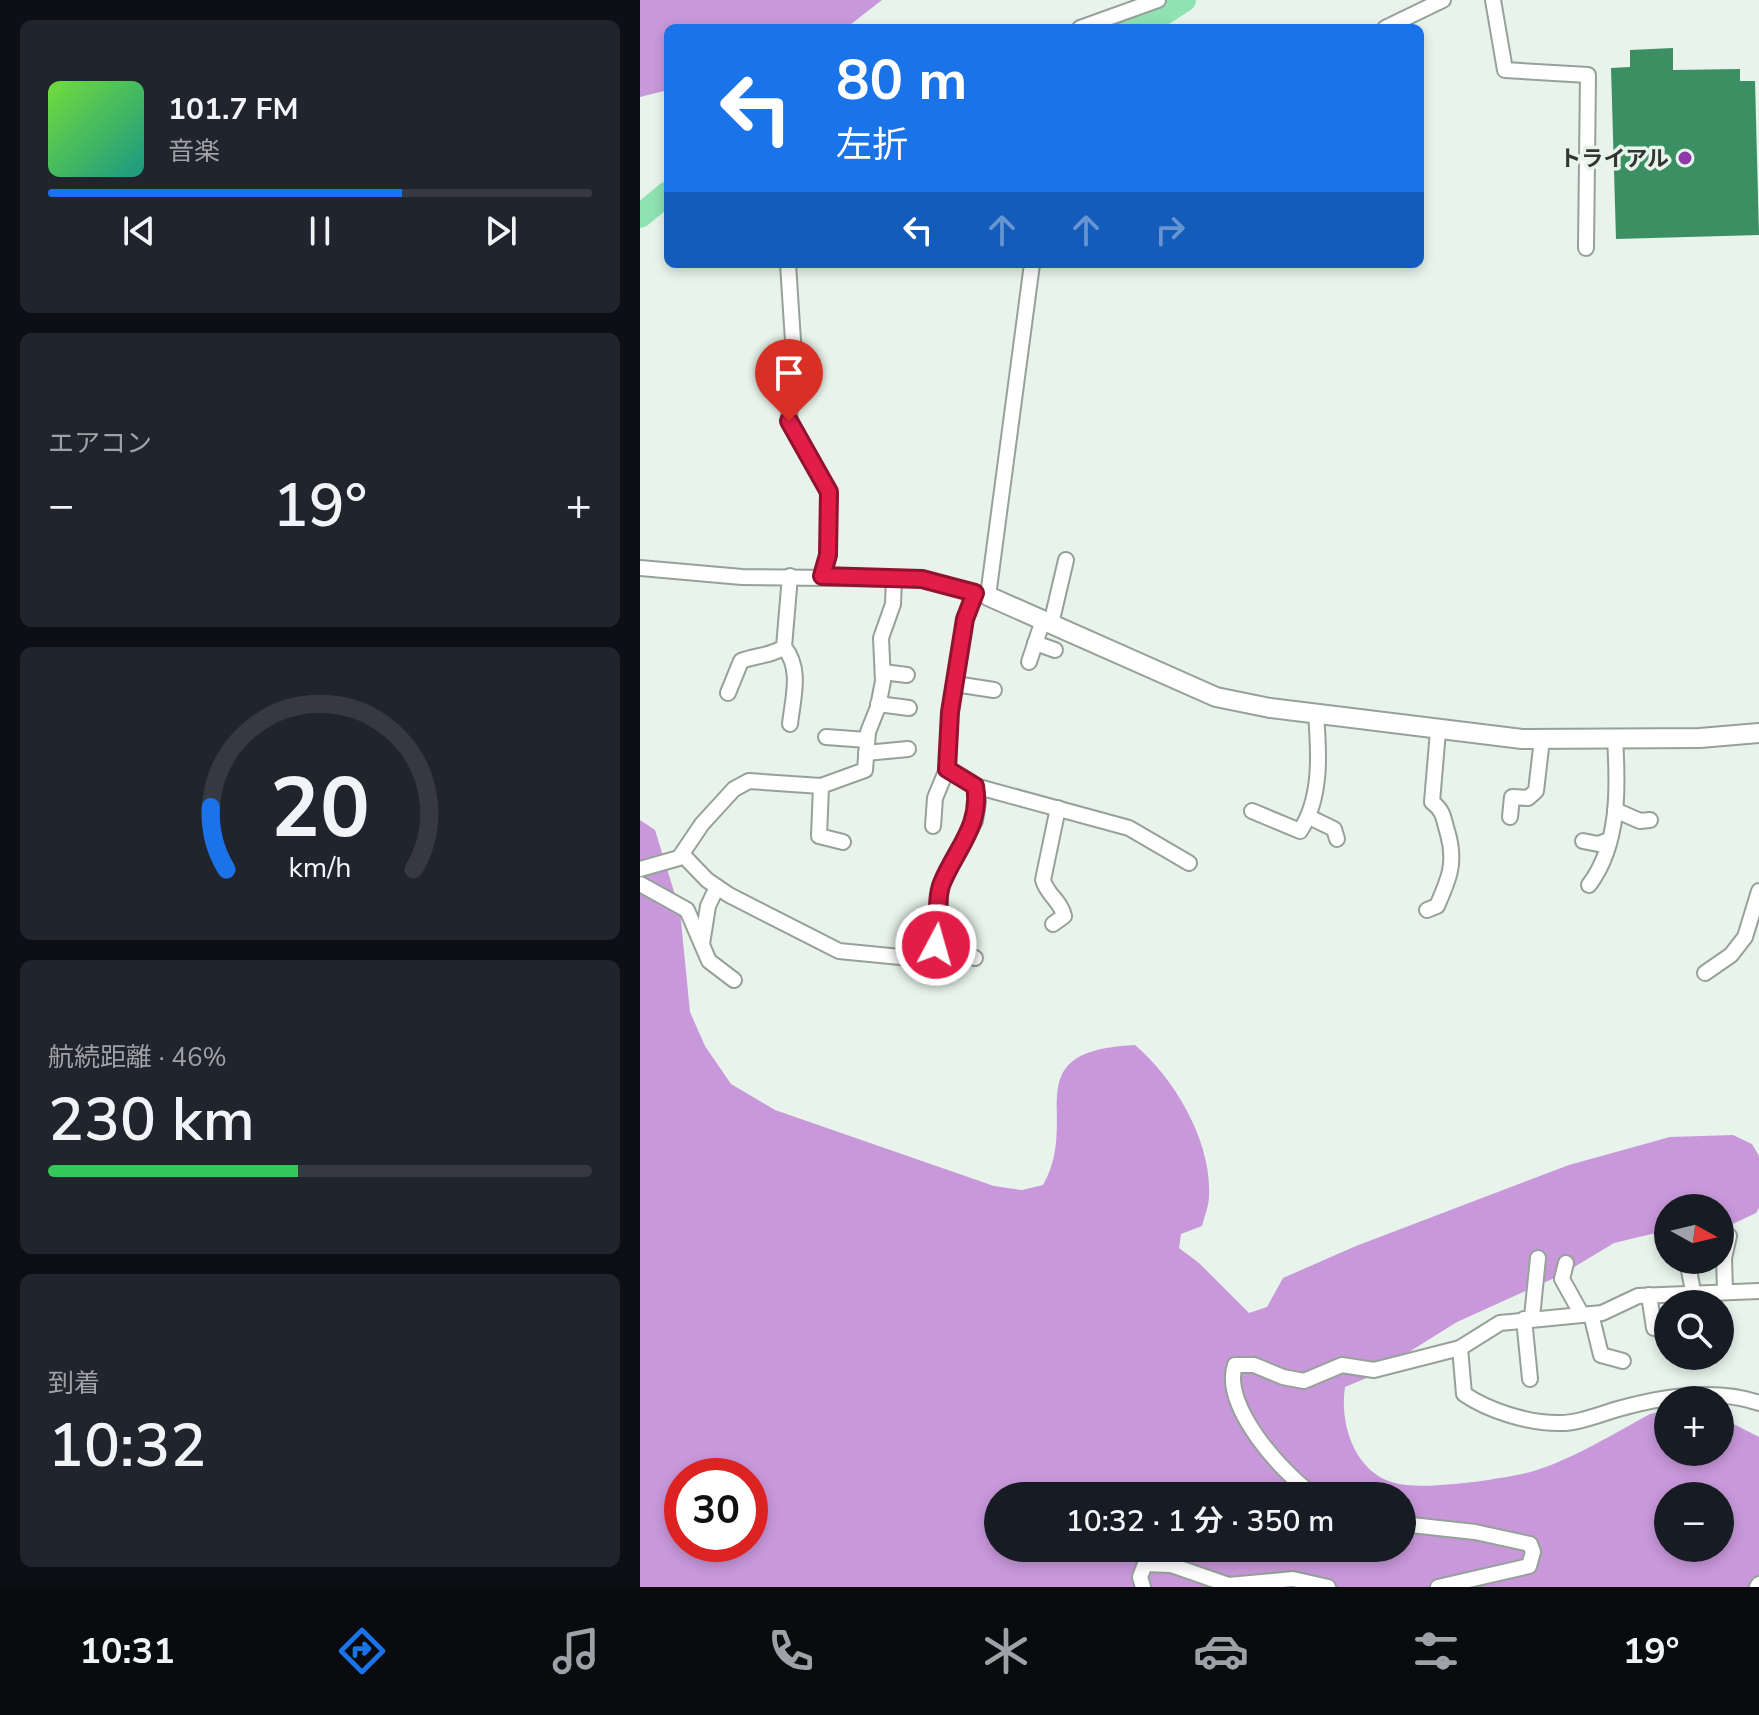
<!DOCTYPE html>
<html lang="ja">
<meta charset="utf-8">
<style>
body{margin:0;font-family:"Nunito Sans","Noto Sans JP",sans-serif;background:#20242c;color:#f1f3f6;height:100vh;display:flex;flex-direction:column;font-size:30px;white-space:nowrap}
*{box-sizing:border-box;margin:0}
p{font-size:26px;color:#9ea1a6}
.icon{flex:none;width:44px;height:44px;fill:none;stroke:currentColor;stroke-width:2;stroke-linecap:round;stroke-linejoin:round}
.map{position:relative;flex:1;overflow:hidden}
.panel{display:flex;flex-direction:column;gap:20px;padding:20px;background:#0d0f14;width:640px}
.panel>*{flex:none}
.guide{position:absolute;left:24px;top:24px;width:760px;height:244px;border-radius:12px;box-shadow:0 4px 12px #0003;background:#1a73e8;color:#fff;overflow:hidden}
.needle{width:52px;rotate:98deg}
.controls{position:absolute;left:1014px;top:1194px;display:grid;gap:16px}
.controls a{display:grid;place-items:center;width:80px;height:80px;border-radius:50%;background:#171b24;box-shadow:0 4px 12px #0003;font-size:40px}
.speed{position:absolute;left:24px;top:1458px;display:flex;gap:16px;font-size:40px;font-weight:700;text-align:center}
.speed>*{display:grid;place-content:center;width:104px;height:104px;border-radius:50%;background:#171b24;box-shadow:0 4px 12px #0003;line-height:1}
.speed .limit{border:12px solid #d22;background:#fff;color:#111}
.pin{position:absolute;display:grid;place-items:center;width:68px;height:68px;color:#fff;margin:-82px -34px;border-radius:50% 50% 50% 0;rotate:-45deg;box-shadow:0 0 8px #0007}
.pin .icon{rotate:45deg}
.me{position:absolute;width:88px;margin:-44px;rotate:6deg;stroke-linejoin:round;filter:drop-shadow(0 0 6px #0008)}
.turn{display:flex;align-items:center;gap:28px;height:168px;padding:0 40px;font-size:36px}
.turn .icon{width:104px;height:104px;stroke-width:2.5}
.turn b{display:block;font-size:56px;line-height:68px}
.lanes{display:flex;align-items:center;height:76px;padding:0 40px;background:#0003;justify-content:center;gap:40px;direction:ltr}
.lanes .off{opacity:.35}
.big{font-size:60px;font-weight:600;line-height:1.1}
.panel .widget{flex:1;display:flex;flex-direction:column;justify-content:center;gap:12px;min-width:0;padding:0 28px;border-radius:12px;background:#20242c}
.panel .dial{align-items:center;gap:0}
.dial svg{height:208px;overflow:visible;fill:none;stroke:#363941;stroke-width:7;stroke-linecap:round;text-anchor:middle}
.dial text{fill:#f1f3f6;stroke:none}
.song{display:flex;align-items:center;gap:24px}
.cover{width:96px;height:96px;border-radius:12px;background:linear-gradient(135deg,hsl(100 70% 55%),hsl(170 70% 35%))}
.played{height:8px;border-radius:4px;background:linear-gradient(90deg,#1a73e8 65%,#363941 65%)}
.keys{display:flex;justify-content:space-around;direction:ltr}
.heat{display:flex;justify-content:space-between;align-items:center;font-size:44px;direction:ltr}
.charge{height:12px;border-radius:6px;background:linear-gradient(90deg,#34c759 46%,#363941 0)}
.trip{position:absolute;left:344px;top:1482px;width:432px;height:80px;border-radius:40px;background:#171b24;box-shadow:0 4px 12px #0003;font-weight:600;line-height:80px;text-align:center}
.dock{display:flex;height:128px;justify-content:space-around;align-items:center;background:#090b0e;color:#9ea1a6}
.dock .icon{width:56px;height:56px}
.dock .current{color:#1a73e8}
.dock b{font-size:36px;color:#f1f3f6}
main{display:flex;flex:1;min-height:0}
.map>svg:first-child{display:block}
.forest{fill:#c898da;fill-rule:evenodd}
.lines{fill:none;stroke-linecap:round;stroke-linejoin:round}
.river{stroke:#8fe2b2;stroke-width:24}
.building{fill:#3b8f63}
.minor-casing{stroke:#96a19a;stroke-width:18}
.tertiary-casing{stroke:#96a19a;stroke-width:22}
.minor{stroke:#fff;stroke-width:14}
.tertiary{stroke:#fff;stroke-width:18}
.route-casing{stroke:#92132f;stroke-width:20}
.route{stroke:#e11d48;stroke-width:14}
.poi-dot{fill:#8d3aa8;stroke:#e7f3eb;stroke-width:3}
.labels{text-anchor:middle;stroke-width:7;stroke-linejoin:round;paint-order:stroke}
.poi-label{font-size:22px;font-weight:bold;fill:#313633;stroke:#e7f3eb;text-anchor:end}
</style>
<main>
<section class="panel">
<div class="widget">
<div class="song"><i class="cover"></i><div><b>101.7 FM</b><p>音楽</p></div></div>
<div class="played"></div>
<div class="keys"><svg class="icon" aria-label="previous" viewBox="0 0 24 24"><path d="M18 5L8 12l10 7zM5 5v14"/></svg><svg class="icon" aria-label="pause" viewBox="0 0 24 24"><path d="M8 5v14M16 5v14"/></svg><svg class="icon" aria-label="next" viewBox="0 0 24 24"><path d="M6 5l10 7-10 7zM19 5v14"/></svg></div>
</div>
<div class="widget"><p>エアコン</p>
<div class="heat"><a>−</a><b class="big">19°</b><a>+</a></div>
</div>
<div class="widget dial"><svg viewBox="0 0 100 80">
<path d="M14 69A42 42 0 1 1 86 69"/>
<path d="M14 69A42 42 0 0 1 8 45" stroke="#1a73e8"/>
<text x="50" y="56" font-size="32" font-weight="700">20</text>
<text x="50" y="72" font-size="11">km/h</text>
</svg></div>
<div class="widget"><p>航続距離 · 46%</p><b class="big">230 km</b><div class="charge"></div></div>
<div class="widget"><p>到着</p><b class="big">10:32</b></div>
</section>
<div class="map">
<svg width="1119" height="1587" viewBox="0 0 1119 1587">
<rect width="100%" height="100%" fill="#e7f3eb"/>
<g class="forest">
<polygon points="0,0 242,0 206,28 28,28 28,90 0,97"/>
<path d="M0 820 15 830 40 911 50 1012 65 1046 91 1084 135 1110 354 1186 382 1190 403 1185C442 1118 372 1051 495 1045 535 1079 572 1142 569 1196 569 1206 564 1217 562 1226L541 1234 539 1248 559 1263 609 1313 627 1307 643 1278 716 1246 929 1165 1030 1137 1093 1135 1112 1144 1119 1156V1208L1116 1213 1080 1230V1208H1028V1230L974 1243 921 1275 817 1322 729 1377 705 1387C699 1426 716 1476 759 1484 789 1490 864 1479 894 1471 933 1459 973 1434 1010 1414L1028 1410V1452H1080V1417L1119 1437V1587H0ZM42 1476H110V1544H42ZM358 1496H762V1548H358ZM1028 1496H1080V1548H1028Z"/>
</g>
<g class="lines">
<g class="river">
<polyline points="480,28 521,15 544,0"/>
<polyline points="0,216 28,193"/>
</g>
</g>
<polygon class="building" points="1033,48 1033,70 1100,69 1100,81 1115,81 1119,235 976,239 971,68 990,67 990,50"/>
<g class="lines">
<g class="minor-casing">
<g id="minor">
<polyline points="853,0 865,70 948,75 946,248"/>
<polyline points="440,28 518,0"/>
<polyline points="745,28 803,0"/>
<polyline points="148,264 153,341 149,421 189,492 188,555 182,576"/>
<polyline points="0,568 102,577 282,579 348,596 392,264"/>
<path d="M150 576 144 647C162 669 153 697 150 724"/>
<polyline points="411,624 426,560"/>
<polyline points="395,643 415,650"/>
<polyline points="389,662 403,620"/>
<polyline points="243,672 267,675"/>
<polyline points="315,684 354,690"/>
<path d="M88 693 101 661C117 655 131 656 144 647"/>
<polyline points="238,704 269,708"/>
<polyline points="186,737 227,740"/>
<polyline points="226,753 268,749"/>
<polyline points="181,786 179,836 203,842"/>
<polyline points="335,786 489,828 549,863"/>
<polyline points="975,810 1000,821 1010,820"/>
<path d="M612 811 660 831C682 798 679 752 676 714"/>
<polyline points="669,817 694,829 697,839"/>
<polyline points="870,817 872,797 888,798 896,791 902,739"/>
<polyline points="293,826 295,798 307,769"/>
<polyline points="943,841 958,844 969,840"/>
<polyline points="42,854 67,880 89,895 199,951 291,960 300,926 300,886 335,821 338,801 335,786 307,769 310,712 325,619 335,593"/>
<polyline points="0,869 39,858 62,824 94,789 109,781 181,786 225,770 228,732 238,707 243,681 241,638 253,604 254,578"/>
<polyline points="0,884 47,910 69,961 94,980"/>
<path d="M949 885C980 844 978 787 975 738"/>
<path d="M787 910 797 906C809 879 816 863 808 834 803 819 805 812 792 802L798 731"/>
<path d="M413 924 424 916C421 901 407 895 403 880L418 808"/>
<polyline points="62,944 68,906 77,887"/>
<polyline points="296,945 311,947 335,958"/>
<polyline points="1065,973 1091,955 1105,937 1119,891"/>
<polyline points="1047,1260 1053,1291"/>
<polyline points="926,1263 922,1279 942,1315"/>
<polyline points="1085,1291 1084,1258 1089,1236"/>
<polyline points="1009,1295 1014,1328"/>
<polyline points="951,1314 961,1355 983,1361"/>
<polyline points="892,1317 898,1258"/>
<polyline points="884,1319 890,1379"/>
<path d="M820 1348 824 1394C849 1411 888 1423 918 1423 937 1424 960 1414 978 1409 1021 1397 1076 1388 1119 1403"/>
<path d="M675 1496C643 1474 581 1406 595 1365H614L643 1377 664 1381 702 1365 734 1370 820 1348 860 1323 962 1313 998 1296 1119 1291"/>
<polyline points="762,1524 835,1532 890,1544 893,1552 889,1566 798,1587"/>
<polyline points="503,1587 500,1577 505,1564 531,1565 589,1585 653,1579 688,1587"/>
<polyline points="1117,1587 1119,1584"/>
</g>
</g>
<g class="tertiary-casing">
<polyline id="tertiary" points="348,596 576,697 630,708 882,739 1060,738 1119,733"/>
</g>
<use href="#minor" class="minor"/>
<use href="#tertiary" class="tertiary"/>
</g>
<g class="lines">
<g class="route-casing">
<path id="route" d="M149 421 189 492 188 555 182 576 282 579 335 593 325 619 310 712 307 769 335 786C342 825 316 849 302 883 295 900 300 926 296 945"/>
</g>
<use href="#route" class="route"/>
</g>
<circle class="poi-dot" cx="1045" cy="158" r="8"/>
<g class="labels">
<g class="poi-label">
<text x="1029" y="166">トライアル</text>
</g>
</g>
</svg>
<div class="controls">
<a><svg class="needle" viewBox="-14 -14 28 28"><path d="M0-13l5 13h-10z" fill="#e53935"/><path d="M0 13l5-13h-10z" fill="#9ea1a6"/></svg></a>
<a><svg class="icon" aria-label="search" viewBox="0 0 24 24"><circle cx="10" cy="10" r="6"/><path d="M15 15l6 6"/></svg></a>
<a>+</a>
<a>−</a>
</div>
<div class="speed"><div class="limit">30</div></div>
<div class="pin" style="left:149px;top:421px;background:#d93025"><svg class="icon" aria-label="arrive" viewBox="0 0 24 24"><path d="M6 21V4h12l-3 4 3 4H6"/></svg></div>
<svg class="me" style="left:296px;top:945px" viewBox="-20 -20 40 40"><circle r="17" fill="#e11d48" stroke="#fff" stroke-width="3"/><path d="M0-11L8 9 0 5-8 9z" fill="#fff"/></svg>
<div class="trip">10:32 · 1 分 · 350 m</div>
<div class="guide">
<div class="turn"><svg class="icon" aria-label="left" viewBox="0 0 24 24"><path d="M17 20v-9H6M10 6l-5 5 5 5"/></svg><div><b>80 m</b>左折</div></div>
<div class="lanes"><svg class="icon" aria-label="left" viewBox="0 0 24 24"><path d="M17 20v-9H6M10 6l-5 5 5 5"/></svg><svg class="icon off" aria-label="ahead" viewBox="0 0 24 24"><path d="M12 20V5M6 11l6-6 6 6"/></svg><svg class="icon off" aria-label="ahead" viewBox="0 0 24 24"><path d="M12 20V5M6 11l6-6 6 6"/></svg><svg class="icon off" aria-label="right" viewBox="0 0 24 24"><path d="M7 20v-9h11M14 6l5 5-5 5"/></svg></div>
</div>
</div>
</main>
<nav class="dock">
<b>10:31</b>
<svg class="icon current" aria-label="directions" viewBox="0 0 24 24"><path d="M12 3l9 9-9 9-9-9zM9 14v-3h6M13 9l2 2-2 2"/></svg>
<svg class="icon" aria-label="music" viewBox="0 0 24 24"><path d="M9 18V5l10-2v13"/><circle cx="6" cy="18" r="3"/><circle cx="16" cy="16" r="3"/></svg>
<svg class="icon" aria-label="phone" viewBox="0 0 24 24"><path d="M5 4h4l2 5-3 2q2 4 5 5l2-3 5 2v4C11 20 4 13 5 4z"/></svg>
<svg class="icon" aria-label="climate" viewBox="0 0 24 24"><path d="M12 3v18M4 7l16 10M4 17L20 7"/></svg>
<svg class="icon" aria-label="car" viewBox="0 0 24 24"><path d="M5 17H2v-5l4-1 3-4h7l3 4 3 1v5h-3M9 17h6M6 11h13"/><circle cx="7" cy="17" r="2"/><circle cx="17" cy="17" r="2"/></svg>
<svg class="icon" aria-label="filters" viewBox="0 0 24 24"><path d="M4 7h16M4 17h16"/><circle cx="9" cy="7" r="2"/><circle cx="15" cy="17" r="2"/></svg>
<b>19°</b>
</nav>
